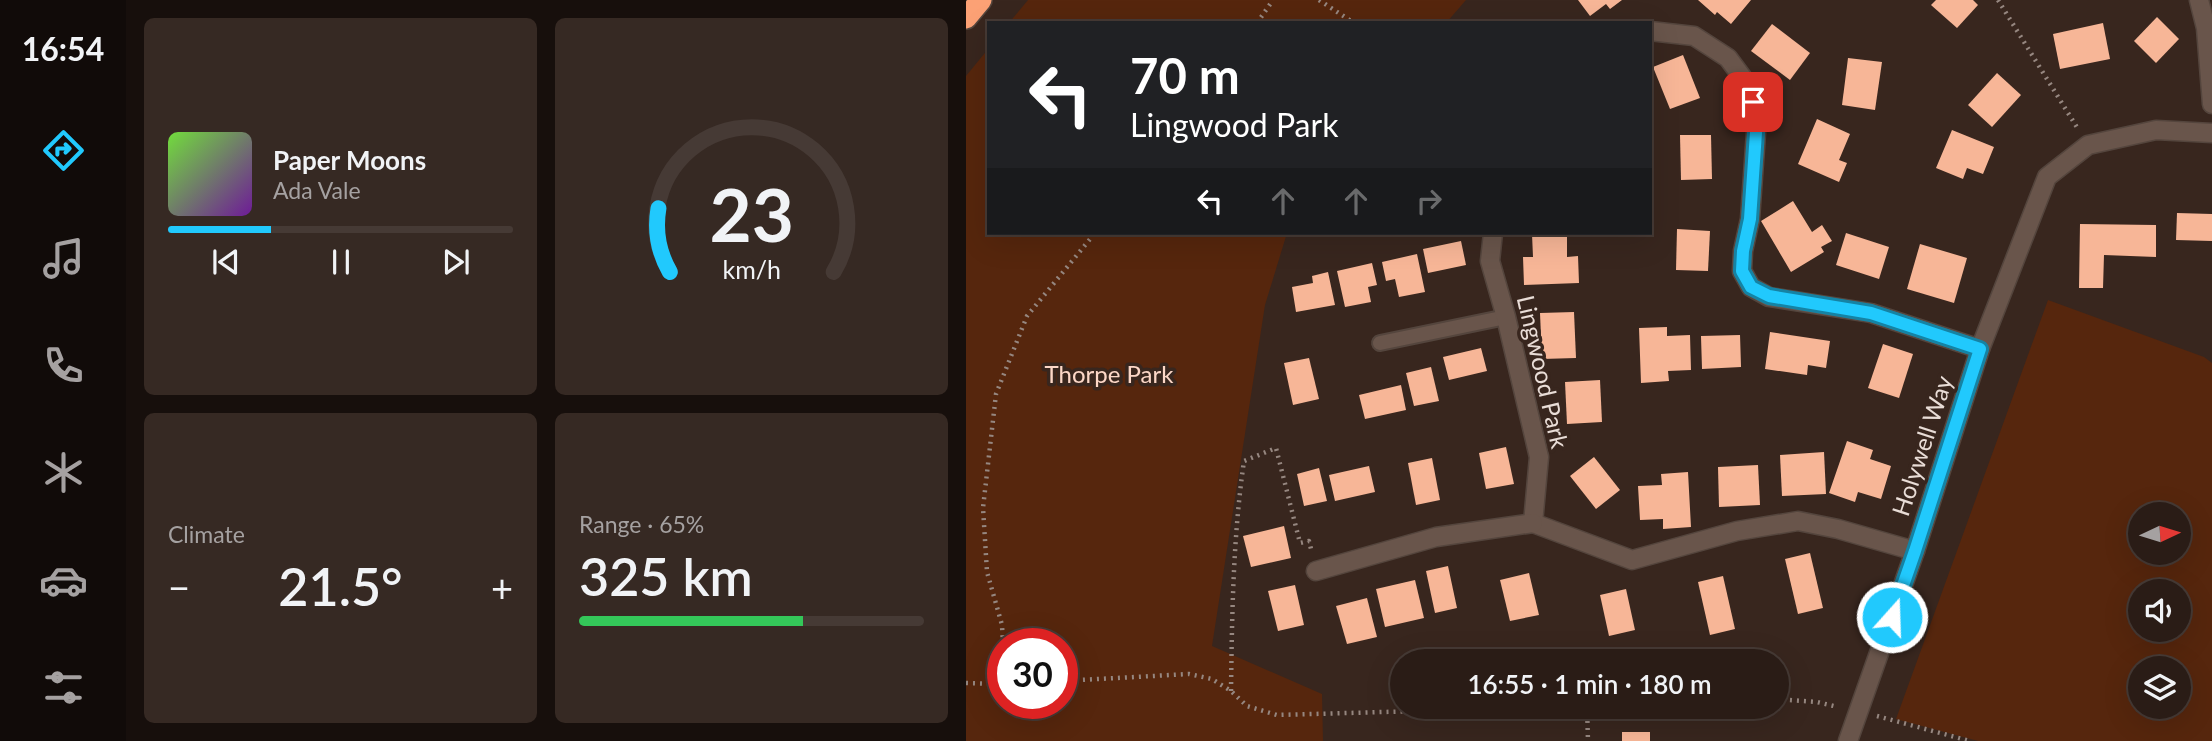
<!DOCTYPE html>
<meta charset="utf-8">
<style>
body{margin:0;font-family:Lato,sans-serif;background:#362923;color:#f1f3f6;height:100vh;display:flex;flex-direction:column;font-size:26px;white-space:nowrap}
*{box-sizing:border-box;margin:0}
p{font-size:23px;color:#a5a1a1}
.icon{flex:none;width:38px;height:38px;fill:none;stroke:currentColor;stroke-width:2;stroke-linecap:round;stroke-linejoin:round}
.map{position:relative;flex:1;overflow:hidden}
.details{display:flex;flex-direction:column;gap:18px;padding:18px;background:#170f0c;width:840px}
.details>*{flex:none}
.top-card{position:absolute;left:21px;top:21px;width:665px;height:214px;border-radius:0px;box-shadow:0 7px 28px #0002,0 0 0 2px #463a35;background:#202124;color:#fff;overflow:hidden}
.needle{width:46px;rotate:86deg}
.fabs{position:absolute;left:1162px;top:502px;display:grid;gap:14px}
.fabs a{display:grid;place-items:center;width:63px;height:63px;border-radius:50%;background:#2a1c16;box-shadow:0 7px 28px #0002,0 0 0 2px #463a35;font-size:35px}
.speed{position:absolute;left:21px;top:628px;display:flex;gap:14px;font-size:35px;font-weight:700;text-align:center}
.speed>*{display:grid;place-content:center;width:91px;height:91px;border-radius:50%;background:#2a1c16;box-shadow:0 7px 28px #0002,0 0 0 2px #463a35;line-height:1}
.speed .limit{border:10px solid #d22;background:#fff;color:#111}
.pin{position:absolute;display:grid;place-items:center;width:60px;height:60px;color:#fff;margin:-30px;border-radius:14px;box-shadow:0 4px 10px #0006}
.me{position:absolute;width:77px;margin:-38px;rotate:20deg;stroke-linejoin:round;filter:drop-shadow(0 0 5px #0008)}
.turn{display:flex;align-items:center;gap:24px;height:147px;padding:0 28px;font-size:32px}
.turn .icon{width:91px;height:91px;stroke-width:2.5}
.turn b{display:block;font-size:49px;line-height:60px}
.lanes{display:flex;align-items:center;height:66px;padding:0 28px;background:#0003;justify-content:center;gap:35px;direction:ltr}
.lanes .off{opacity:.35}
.big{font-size:52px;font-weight:600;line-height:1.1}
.details .tile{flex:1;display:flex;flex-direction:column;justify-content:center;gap:10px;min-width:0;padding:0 24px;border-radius:10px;background:#362923}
.details .dial{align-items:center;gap:0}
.dial svg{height:182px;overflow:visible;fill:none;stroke:#463a35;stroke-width:7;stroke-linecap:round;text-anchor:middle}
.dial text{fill:#f1f3f6;stroke:none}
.song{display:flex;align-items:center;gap:21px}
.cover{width:84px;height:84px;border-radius:10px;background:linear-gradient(135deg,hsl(100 70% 55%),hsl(280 70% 35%))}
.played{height:7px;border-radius:4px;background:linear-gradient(90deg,#21c9fd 30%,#463a35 30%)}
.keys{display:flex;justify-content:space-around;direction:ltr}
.heat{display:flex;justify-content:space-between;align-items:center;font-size:38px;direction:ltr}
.charge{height:10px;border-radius:5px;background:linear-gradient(90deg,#34c759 65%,#463a35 0)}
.details .tiles{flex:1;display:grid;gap:18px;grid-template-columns:repeat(2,1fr)}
.trip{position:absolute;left:424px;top:649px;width:399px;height:70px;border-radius:35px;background:#2a1c16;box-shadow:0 7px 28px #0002,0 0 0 2px #463a35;font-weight:600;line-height:70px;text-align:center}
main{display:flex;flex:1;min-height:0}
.dock{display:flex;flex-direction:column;width:126px;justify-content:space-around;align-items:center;background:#110b09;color:#a5a1a1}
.dock .icon{width:49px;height:49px}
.dock .on{color:#21c9fd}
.dock b{font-size:32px;color:#f1f3f6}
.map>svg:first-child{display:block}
.green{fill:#56260d;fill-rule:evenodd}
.building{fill:#f7b697}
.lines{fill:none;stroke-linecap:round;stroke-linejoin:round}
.lane-casing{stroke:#54453d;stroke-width:18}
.street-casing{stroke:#54453d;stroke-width:21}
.highway-casing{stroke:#54453d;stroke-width:24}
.path{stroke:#968780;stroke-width:4.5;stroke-dasharray:2 5;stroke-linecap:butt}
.lane{stroke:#69554b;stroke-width:14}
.street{stroke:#69554b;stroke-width:18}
.highway{stroke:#fca175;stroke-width:21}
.route-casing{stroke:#1583a4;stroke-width:18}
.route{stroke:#21c9fd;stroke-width:12}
.labels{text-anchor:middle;stroke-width:7;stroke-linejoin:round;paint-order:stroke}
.street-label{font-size:24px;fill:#e9ddd7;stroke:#38261e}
.park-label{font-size:24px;fill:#fcd7c7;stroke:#38261e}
</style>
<main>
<nav class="dock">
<b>16:54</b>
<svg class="icon on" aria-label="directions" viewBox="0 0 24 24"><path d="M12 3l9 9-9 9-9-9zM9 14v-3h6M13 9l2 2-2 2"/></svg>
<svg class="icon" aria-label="music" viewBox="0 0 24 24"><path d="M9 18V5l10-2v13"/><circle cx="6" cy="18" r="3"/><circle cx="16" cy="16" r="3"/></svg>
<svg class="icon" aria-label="phone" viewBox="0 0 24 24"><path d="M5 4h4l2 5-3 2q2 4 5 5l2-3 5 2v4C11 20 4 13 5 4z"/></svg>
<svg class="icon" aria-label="climate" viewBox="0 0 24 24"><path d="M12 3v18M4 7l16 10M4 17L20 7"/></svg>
<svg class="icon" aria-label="car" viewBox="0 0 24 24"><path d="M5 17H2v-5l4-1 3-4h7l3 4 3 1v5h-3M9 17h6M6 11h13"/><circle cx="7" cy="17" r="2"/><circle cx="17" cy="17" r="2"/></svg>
<svg class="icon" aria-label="filters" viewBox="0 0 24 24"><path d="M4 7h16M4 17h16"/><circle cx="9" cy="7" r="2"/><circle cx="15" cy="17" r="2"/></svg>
</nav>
<section class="details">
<div class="tiles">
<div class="tile">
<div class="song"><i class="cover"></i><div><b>Paper Moons</b><p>Ada Vale</p></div></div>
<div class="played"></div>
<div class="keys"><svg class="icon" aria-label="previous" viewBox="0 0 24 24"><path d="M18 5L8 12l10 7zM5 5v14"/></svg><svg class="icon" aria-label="pause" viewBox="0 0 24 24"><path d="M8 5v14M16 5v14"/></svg><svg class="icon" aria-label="next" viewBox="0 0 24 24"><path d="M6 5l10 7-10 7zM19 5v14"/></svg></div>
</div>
<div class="tile dial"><svg viewBox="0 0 100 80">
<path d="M14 69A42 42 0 1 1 86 69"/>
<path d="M14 69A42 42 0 0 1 9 41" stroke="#21c9fd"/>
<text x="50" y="56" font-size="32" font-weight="700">23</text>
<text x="50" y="72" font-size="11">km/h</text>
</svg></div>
<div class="tile"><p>Climate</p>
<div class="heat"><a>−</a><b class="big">21.5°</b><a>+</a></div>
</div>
<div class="tile"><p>Range · 65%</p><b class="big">325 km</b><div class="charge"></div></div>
</div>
</section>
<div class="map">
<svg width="1246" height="741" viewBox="0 0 1246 741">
<rect width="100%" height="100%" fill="#38261e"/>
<g class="green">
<polygon points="62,0 500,0 480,23 43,23"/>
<path d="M23 48V233H321L299 305 246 646 356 694 357 741H0V76ZM37 644H96V704H37Z"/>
<path d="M1082 300 1238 357 1246 363V741H1012L930 719ZM1213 514V553H1174V514ZM1174 592H1213V630H1174ZM1213 668V707H1174V668Z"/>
</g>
<g class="building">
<polygon points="612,0 656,0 644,9 640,4 624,16"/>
<polygon points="732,0 785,0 765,24 751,12 749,15"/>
<polygon points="970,0 1007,0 1012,5 991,28 965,5"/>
<polygon points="1191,17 1213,39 1190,63 1168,41"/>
<polygon points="1137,23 1144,59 1094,69 1087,34"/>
<polygon points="806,24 844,53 824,80 785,51"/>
<polygon points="717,55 734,98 704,109 687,67"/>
<polygon points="882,58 916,62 909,110 876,105"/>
<polygon points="1031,73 1055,95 1026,127 1002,105"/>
<polygon points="851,119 884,134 873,160 881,163 873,182 832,164"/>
<polygon points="986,130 1028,147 1017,174 1001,168 997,179 970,168"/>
<polygon points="714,135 745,135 746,179 715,180"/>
<polygon points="827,201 846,232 856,225 866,241 855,247 858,252 825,272 795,221"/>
<polygon points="1211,213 1246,214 1246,241 1210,240"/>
<polygon points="1114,224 1190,225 1190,257 1138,255 1137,288 1113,288"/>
<polygon points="711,229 744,231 742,271 710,270"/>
<polygon points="601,233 601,257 612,256 613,283 558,285 557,257 567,257 566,234"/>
<polygon points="880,233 923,247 913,279 870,265"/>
<polygon points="495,241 500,265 462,273 457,249"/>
<polygon points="954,244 1001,258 988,303 941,289"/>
<polygon points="451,254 459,292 433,297 429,279 420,281 416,262"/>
<polygon points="406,263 411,285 402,287 405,302 379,307 371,271"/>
<polygon points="362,272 369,305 330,312 326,287 347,283 346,276"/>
<polygon points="608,312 610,358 576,359 574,313"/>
<polygon points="701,327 701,336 724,335 725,370 702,371 703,381 675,383 673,328"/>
<polygon points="804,332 864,341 860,368 842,365 841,375 799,369"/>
<polygon points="774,335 775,367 736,369 735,336"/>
<polygon points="917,344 947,354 933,398 902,388"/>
<polygon points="515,348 521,371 483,380 477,357"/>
<polygon points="343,358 353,399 327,405 318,363"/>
<polygon points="465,367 473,401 448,406 440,373"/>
<polygon points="634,380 636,422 601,424 599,382"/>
<polygon points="435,385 440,410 399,419 393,395"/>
<polygon points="881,441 907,450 904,459 925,466 915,499 892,492 889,502 863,493"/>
<polygon points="540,447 548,484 520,489 513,453"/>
<polygon points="858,452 860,494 816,496 814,455"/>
<polygon points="628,457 654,490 630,509 604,476"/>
<polygon points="466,458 474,500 450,505 442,463"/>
<polygon points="792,465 794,505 753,507 752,467"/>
<polygon points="403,466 409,492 369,501 363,475"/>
<polygon points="353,468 361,501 338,506 331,474"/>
<polygon points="722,472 725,527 697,529 697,519 674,520 672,486 696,485 695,474"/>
<polygon points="318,526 325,558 285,567 277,536"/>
<polygon points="844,553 857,608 832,614 819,559"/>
<polygon points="482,566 491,608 469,613 460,571"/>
<polygon points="563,573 573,615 544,621 534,580"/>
<polygon points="757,576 769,629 744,635 732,582"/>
<polygon points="449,580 458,618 419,627 410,589"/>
<polygon points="329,585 338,625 312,631 302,591"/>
<polygon points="660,589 669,630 643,636 634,595"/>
<polygon points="401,598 411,637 381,644 370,606"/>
<rect x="656" y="732" width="28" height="9"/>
</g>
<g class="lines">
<g class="lane-casing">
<polyline id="lane" points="414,343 540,317"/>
</g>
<g class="street-casing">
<g id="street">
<polyline points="1233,0 1240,28 1246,104"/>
<polyline points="684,31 728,36 762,58 782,85 791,118 784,219 777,251 776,271 785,287 803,297 905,313 1014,349"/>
<polyline points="527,233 524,261 540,317 573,457 567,523 666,560 771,531 832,521 872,529 949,551"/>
<polyline points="350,571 470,537 567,523"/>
<polyline points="882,741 949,551 1014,349 1081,177 1122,145 1190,130 1246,133"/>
</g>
</g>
<g class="highway-casing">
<polyline id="highway" points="0,18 15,0"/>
</g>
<g class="path">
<polyline points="353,0 388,23"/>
<polyline points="1032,0 1112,129"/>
<polyline points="291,23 307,0"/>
<polyline points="37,644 36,625 21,572 17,508 30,394 61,316 129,233"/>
<polyline points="96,681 223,674 246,679 265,691 281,706 311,715 596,707"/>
<polyline points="0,683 37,684"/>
<path d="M265 691C266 615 267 537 278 461L310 448 334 543 343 541 346 553"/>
<polyline points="810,699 851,702 872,707"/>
<polyline points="621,707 622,741"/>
<polyline points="911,716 1004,741"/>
</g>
<use href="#lane" class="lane"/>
<use href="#street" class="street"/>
<use href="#highway" class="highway"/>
</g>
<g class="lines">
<g class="route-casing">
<polyline id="route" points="787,102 791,118 784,219 777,251 776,271 785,287 803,296 905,313 1014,349 949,551 926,617"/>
</g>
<use href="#route" class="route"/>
</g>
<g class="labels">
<g class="street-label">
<text transform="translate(576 372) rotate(77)" y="8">Lingwood Park</text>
<text transform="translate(957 446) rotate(-72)" y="8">Holywell Way</text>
</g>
<g class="park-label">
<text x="143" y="383">Thorpe Park</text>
</g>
</g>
</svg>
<div class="fabs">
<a><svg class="needle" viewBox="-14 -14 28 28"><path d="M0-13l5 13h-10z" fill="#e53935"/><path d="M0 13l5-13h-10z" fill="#a5a1a1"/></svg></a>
<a><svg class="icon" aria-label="sound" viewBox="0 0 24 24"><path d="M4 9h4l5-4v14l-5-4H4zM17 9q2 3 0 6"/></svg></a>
<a><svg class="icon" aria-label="layers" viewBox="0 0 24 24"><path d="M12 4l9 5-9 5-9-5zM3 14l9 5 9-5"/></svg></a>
</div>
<div class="speed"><div class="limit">30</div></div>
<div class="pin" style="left:787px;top:102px;background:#d93025"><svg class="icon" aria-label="arrive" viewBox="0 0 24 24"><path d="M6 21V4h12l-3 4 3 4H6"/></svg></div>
<svg class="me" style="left:926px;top:617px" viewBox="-20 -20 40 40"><circle r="17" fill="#21c9fd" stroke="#fff" stroke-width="3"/><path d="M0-11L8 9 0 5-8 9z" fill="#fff"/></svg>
<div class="trip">16:55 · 1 min · 180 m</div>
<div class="top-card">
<div class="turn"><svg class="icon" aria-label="left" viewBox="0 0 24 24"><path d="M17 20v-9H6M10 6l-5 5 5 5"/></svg><div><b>70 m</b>Lingwood Park</div></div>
<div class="lanes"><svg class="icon" aria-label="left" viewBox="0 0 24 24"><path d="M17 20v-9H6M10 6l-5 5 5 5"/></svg><svg class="icon off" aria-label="ahead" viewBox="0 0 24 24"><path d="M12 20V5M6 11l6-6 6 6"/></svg><svg class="icon off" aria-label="ahead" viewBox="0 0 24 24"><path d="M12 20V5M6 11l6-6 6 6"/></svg><svg class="icon off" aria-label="right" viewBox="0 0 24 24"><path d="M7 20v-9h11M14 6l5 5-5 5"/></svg></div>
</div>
</div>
</main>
